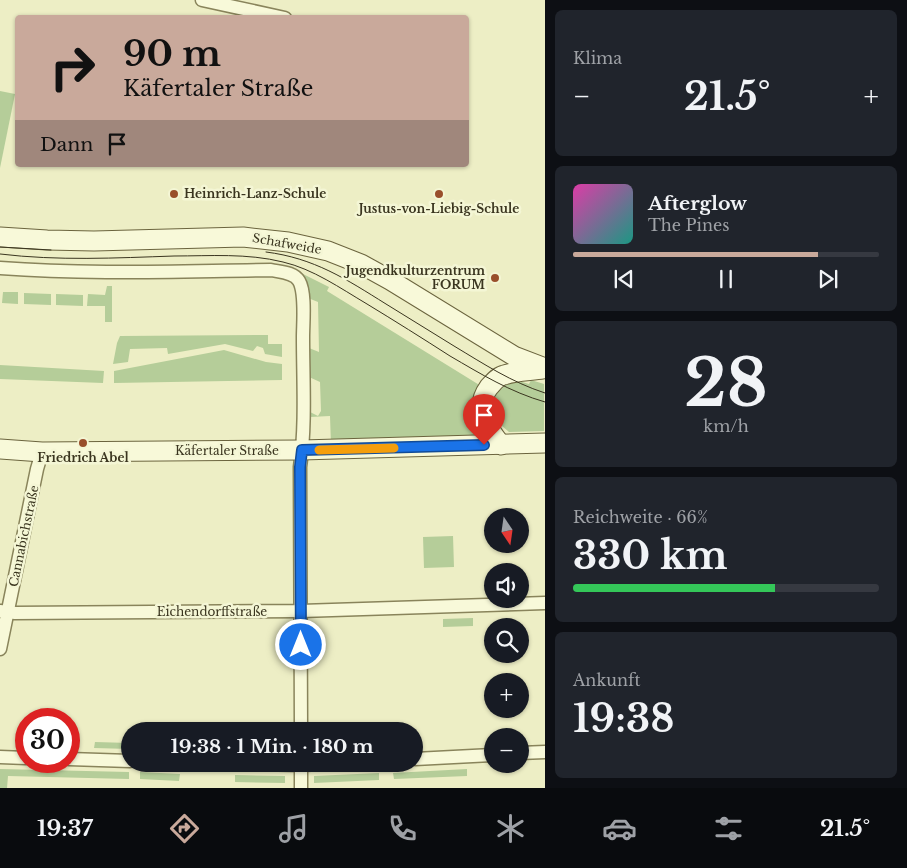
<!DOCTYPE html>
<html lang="de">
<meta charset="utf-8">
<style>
body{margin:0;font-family:"Libre Baskerville",serif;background:#20242c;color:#f1f3f6;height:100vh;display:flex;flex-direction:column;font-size:19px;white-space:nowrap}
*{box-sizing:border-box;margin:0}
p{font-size:16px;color:#9ea1a6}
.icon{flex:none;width:28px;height:28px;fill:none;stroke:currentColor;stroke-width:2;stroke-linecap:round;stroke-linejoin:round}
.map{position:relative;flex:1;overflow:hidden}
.details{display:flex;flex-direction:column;gap:10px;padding:10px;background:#0d0f14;width:362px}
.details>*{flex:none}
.banner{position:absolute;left:15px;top:15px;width:454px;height:152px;border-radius:5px;box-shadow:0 1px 4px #0004;background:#c9a99b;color:#111;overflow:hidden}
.needle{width:32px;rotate:167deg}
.buttons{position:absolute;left:484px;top:508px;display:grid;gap:10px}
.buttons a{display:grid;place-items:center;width:45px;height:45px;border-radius:50%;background:#171b24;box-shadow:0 1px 4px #0004;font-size:25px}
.speed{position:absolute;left:15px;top:708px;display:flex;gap:10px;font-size:25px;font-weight:700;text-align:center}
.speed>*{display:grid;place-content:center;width:65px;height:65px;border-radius:50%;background:#171b24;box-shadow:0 1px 4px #0004;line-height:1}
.speed .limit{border:8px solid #d22;background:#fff;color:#111}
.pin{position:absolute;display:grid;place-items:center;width:42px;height:42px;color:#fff;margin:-51px -21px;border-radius:50% 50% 50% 0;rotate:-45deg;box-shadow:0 0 5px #0007}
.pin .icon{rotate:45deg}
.me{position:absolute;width:55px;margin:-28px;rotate:0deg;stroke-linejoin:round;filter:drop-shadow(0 0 4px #0008)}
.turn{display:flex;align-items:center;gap:18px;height:105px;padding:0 25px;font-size:22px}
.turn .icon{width:65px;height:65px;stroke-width:2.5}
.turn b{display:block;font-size:35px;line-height:42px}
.then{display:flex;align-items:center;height:48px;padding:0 25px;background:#0003;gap:10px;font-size:19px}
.big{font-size:38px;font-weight:700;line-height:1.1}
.details .tile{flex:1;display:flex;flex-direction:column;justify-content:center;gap:8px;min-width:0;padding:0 18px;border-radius:8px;background:#20242c}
.details .dial{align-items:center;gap:0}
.dial b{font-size:65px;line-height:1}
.song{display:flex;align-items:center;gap:15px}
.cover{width:60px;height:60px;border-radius:8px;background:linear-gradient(135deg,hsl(320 70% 55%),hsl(170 70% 35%))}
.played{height:5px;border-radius:2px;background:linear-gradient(90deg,#c9a99b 80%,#363941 80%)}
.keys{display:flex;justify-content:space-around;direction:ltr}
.heat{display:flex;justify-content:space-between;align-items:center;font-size:28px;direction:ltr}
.charge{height:8px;border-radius:4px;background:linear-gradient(90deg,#34c759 66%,#363941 0)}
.trip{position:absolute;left:121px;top:722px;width:302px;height:50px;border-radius:25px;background:#171b24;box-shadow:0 1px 4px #0004;font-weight:700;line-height:50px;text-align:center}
.tab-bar{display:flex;height:80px;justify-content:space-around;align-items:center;background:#090b0e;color:#9ea1a6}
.tab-bar .icon{width:35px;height:35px}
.tab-bar .active{color:#c9a99b}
.tab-bar b{font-size:22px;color:#f1f3f6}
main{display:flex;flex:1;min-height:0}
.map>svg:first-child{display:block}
.green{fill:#b5cd99}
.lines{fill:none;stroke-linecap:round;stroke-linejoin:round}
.minor-casing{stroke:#89845b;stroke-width:15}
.secondary-casing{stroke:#6b643e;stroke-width:21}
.minor{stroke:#f8f9d9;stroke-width:12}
.secondary{stroke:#f8f9d9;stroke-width:19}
.tram{stroke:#3a351f;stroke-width:1}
.route-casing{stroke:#114b97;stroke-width:12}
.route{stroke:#1a73e8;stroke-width:9}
.slow{stroke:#f59e0b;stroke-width:9}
.poi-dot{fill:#994f2b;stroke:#f4f6d5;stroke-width:2}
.labels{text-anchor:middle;stroke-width:5;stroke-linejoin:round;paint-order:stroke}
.poi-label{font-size:12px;font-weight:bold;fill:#3a351f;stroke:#f4f6d5}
.street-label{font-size:12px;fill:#3a351f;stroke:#f4f6d5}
</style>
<main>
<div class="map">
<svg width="545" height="788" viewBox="0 0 545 788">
<rect width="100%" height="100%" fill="#edeec5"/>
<g class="green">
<polygon points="0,91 15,94 0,168"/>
<polygon points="303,274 329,287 327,291 481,386 476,424 481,433 486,439 331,445 330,416 310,417 310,412 318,416 321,411 320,382 309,377 309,348 319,352 318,302 308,298"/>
<polygon points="107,286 112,286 112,322 105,322 105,306 87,306 88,294 105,295"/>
<polygon points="3,292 18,292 18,304 2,303"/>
<polygon points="24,293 51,294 51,305 24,304"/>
<polygon points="56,294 83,295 83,306 56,305"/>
<polygon points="268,335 268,344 282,344 282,357 265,354 263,348 257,346 253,351 225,344 168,354 167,348 130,349 128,362 113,364 117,343 120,336"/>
<polygon points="224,350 266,362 282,364 282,380 114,383 114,371"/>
<polygon points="0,365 104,371 103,383 0,379"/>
<polygon points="531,380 544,384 544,431 509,432 495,420 493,402 499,389 509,383 519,381 529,384"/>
<polygon points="453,536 454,567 424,568 423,537"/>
<polygon points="473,618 473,626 443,627 443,619"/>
<polygon points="95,742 130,743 130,749 94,748"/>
<polygon points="0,769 129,772 129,779 8,776 7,788 0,788"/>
<polygon points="467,769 467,776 394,779 393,773"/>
<polygon points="140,772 180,774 179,781 140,779"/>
<polygon points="379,773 379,780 314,783 314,776"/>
<polygon points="235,775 285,776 285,783 235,782"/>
</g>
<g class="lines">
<g class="minor-casing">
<g id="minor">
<polyline points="202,0 285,18"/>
<path d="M0 268C90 275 181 271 271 270 280 272 294 272 299 281 306 293 303 323 303 337 303 380 306 424 300 467L301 731"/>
<polyline points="0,611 15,613 301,611 545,603"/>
<polyline points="0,649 37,469 42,452"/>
<polyline points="520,753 545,752"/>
<polyline points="0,757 26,758"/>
<polyline points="69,759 130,761"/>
<polyline points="415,759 492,755"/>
<polyline points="255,764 301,765 322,764"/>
<polyline points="301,764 301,788"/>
</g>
</g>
<g class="secondary-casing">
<g id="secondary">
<polyline points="0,237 47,240 94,241 243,237 288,242 328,251 361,264 390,280 514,356 545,368"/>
<path d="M501 445C487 427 473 409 489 387 493 383 498 376 504 375 515 371 531 371 543 369"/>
<polyline points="0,449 42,452 302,450 545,443"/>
</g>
</g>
<use href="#minor" class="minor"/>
<use href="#secondary" class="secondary"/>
<g class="tram">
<polyline points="0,247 51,250"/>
<path d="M266 252C314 258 346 279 386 304 409 318 431 332 454 346 484 364 511 382 545 393"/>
<path d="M0 254C58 261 116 258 174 256 210 256 247 253 283 262 313 269 340 288 367 304 395 321 422 338 450 356 481 374 510 392 545 402"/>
</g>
</g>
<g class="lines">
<g class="route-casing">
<polyline id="route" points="301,645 300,467 302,450 484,445"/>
</g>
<use href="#route" class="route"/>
<polyline class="slow" points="319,450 394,448"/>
</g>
<g class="poi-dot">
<circle cx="174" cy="194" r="5"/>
<circle cx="439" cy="194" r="5"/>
<circle cx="495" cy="278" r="5"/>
<circle cx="83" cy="443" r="5"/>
</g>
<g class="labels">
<g class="poi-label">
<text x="184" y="198" text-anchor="start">Heinrich-Lanz-Schule</text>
<text x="439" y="213">Justus-von-Liebig-Schule</text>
<text x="485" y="275" text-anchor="end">Jugendkulturzentrum<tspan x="485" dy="14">FORUM</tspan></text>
<text x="83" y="462">Friedrich Abel</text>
</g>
<g class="street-label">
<text transform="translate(287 244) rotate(10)" y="4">Schafweide</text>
<text x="227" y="455">Käfertaler Straße</text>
<text transform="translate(24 536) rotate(-78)" y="4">Cannabichstraße</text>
<text x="212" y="616">Eichendorffstraße</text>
</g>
</g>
</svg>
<div class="buttons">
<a><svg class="needle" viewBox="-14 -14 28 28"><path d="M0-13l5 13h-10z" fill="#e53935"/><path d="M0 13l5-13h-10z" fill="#9ea1a6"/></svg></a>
<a><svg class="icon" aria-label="sound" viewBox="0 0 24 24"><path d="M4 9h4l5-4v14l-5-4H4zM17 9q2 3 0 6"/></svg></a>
<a><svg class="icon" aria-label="search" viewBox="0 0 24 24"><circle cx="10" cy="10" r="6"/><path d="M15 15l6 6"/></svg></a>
<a>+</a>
<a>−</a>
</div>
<div class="speed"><div class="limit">30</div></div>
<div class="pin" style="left:484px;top:445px;background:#d93025"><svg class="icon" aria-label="arrive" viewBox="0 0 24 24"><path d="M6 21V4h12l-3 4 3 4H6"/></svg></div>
<svg class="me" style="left:301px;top:645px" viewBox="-20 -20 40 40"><circle r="17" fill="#1a73e8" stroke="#fff" stroke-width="3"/><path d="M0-11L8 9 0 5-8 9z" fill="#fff"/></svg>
<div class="trip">19:38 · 1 Min. · 180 m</div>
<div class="banner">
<div class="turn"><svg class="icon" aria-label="right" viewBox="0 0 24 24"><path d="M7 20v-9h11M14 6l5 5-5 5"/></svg><div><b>90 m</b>Käfertaler Straße</div></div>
<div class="then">Dann<svg class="icon" aria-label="arrive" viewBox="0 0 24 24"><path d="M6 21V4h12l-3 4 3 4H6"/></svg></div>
</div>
</div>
<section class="details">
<div class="tile"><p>Klima</p>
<div class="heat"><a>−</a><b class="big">21.5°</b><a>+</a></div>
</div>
<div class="tile">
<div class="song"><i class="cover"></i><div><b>Afterglow</b><p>The Pines</p></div></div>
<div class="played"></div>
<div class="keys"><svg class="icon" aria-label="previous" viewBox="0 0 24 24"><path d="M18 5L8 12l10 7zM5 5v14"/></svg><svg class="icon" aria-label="pause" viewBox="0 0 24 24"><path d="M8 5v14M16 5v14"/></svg><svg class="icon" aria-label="next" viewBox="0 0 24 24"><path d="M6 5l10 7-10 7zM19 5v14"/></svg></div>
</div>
<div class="tile dial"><b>28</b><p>km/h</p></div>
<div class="tile"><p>Reichweite · 66%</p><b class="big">330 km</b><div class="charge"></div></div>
<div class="tile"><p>Ankunft</p><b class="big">19:38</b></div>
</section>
</main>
<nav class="tab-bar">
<b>19:37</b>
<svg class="icon active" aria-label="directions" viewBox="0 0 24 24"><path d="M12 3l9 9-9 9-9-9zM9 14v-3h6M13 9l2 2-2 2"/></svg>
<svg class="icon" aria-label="music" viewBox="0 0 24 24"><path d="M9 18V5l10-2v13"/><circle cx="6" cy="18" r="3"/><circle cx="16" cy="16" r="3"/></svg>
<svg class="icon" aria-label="phone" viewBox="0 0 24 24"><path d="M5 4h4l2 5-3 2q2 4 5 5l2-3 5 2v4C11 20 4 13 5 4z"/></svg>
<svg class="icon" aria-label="climate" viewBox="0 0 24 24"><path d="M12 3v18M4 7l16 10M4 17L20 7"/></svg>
<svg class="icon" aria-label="car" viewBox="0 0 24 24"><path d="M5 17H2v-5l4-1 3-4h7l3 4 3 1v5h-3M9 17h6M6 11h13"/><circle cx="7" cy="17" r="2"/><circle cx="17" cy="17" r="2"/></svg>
<svg class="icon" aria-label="filters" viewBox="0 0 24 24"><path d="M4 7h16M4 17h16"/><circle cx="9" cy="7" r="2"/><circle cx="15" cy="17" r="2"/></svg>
<b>21.5°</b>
</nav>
